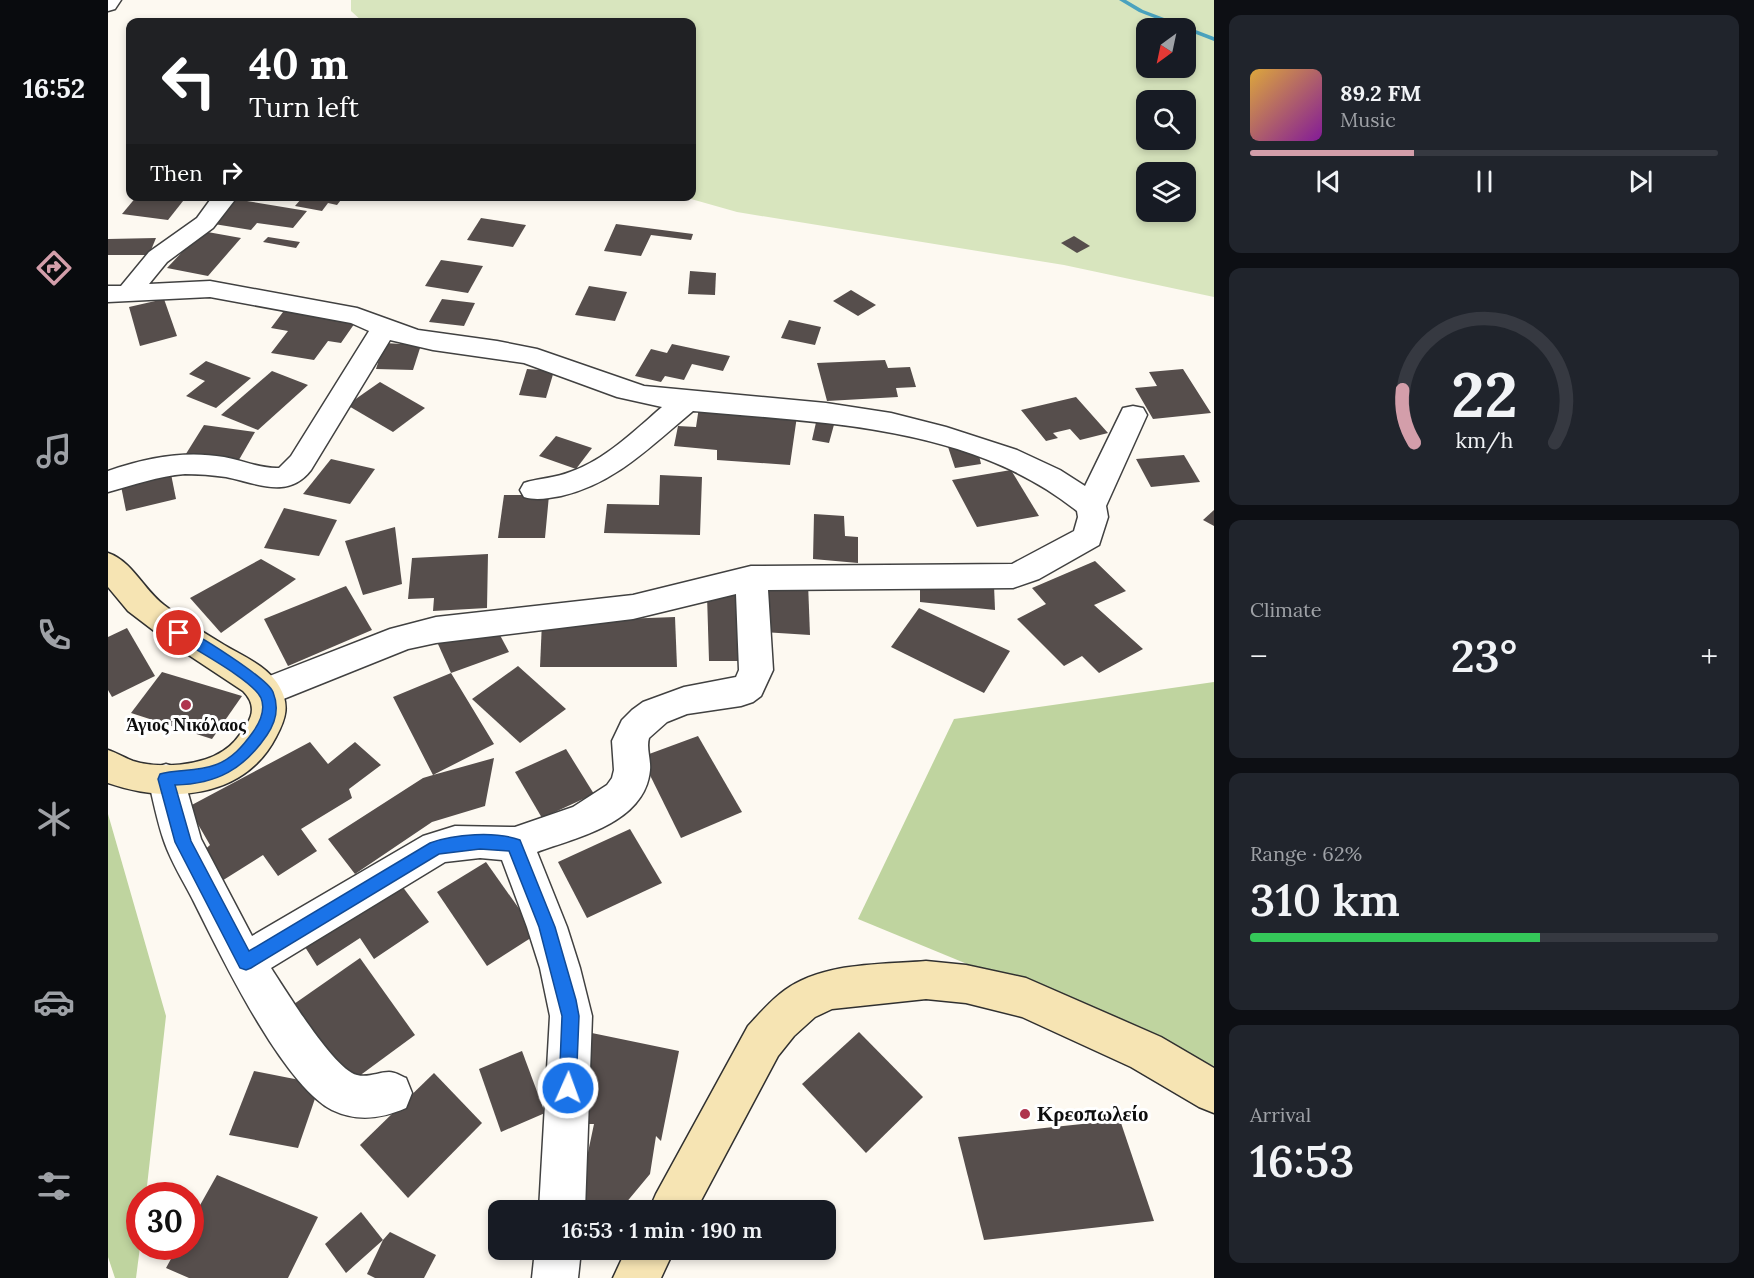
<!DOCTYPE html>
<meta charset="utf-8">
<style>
body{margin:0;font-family:Lora,serif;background:#20242c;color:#f1f3f6;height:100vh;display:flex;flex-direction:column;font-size:22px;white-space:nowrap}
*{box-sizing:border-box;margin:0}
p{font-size:20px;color:#9ea1a6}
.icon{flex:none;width:33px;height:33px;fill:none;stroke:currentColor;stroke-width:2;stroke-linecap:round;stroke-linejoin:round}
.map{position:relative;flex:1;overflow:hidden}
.sheet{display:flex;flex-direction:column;gap:15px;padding:15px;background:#0d0f14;width:540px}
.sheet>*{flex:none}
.top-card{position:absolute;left:18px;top:18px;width:570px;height:183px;border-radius:12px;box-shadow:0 3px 9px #0003;background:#202124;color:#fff;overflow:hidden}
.needle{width:39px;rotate:213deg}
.fabs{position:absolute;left:1028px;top:18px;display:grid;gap:12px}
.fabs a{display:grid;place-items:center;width:60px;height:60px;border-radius:12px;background:#171b24;box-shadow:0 3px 9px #0003;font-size:30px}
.speed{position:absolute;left:18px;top:1182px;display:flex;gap:12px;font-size:30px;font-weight:700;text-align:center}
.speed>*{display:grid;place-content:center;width:78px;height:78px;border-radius:50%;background:#171b24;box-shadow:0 3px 9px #0003;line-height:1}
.speed .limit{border:9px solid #d22;background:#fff;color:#111}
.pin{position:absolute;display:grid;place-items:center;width:51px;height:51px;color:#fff;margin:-26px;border:3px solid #fff;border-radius:50%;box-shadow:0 2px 6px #0007}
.me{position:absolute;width:66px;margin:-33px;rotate:2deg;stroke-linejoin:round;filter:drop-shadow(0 0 4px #0008)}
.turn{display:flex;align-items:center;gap:21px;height:126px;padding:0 24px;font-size:27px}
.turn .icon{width:78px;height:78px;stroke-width:2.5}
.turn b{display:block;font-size:42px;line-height:51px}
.then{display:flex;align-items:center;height:57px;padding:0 24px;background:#0003;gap:12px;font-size:22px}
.big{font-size:45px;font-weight:600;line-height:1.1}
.sheet .tile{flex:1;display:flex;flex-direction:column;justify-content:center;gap:9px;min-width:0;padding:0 21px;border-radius:12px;background:#20242c}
.sheet .dial{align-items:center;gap:0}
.dial svg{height:156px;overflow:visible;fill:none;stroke:#363941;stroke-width:7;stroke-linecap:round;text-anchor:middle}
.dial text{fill:#f1f3f6;stroke:none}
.song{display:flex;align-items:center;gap:18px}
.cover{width:72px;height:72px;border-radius:9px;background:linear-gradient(135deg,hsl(40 70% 55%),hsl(290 70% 35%))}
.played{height:6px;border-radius:3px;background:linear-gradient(90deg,#d39eaa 35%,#363941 35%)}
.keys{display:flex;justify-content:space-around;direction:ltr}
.heat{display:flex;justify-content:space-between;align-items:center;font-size:33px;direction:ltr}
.charge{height:9px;border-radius:4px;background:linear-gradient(90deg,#34c759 62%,#363941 0)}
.trip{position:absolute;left:380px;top:1200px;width:348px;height:60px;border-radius:12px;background:#171b24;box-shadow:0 3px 9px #0003;font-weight:600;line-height:60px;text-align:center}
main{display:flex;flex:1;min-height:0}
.dock{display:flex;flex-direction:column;width:108px;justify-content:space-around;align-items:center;background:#090b0e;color:#9ea1a6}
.dock .icon{width:42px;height:42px}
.dock .selected{color:#d39eaa}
.dock b{font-size:27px;color:#f1f3f6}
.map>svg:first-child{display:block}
.green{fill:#d8e5be;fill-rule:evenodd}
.forest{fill:#bfd49f}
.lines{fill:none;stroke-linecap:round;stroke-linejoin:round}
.stream{fill:#4aa2be;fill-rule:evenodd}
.building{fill:#564e4c}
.street-casing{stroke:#414141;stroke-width:3}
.secondary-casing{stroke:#303030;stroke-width:3}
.street{fill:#fff;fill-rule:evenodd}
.secondary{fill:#f6e4b3;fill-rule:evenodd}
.route{fill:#1a73e8;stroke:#114b97;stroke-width:1.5}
.poi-dot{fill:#af354e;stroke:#fff;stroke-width:2}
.labels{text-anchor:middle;stroke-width:6;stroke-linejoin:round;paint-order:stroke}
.poi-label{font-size:18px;font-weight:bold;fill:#0e0e0e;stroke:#fff}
.near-poi-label{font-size:21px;font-weight:bold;fill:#0e0e0e;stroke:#fff;text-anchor:start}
</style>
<main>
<nav class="dock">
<b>16:52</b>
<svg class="icon selected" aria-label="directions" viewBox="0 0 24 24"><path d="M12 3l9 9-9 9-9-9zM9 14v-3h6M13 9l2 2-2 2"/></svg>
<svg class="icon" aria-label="music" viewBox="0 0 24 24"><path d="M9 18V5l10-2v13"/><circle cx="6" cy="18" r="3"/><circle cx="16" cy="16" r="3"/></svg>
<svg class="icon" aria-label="phone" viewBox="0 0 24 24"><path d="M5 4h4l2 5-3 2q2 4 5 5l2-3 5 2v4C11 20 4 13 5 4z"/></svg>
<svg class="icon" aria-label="climate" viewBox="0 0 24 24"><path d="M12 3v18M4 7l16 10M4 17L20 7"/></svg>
<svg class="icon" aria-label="car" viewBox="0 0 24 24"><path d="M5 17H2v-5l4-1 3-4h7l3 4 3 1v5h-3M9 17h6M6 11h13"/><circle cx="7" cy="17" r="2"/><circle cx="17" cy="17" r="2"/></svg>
<svg class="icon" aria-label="filters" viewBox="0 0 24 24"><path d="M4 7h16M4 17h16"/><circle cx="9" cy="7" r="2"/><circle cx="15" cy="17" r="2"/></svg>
</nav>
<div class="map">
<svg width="1106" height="1278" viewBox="0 0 1106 1278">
<rect width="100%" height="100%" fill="#fdf9f1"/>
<path class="green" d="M243 0H1106V297L956 265 629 212 576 197 584 196V22H255L243 11ZM1038 28H1077V68H1038ZM1038 100H1077V140H1038ZM1038 172H1077V212H1038Z"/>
<g class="forest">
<polygon points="1106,682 1106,1066 750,919 846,719"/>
<polygon points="0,814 58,1016 38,1195 32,1196 32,1247 28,1278 7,1278 0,1257"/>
</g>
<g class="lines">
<polygon class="stream" points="1011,0 1018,0 1035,10 1106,37 1106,41 1031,12"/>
</g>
<g class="building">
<polygon points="29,196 79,196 60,220 14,214"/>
<polygon points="183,196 236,196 229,205 220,203 214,211 187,206 193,199"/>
<polygon points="127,199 199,211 185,228 149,223 143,230 106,224"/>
<polygon points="373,218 418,225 405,247 359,240"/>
<polygon points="508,224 585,234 583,240 543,235 533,256 496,251"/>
<polygon points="94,231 133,238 100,276 59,268"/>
<polygon points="966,236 982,246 969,253 953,243"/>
<polygon points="160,237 192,242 188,248 155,242"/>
<polygon points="48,238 41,255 0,255 0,239"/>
<polygon points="333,260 375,266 360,293 317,286"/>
<polygon points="582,271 608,273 607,295 580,294"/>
<polygon points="481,286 519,292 507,321 467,315"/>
<polygon points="743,290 768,305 750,316 725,301"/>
<polygon points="56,299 69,336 32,346 21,307"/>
<polygon points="334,299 367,303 356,326 321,322"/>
<polygon points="178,308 249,320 233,343 220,341 206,360 163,353 180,331 163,328"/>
<polygon points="681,320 713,327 707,345 673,338"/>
<polygon points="276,343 313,345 305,370 268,369"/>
<polygon points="564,344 592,350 622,356 615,371 584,364 576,380 557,376 553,382 527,376 543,349 559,353"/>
<polygon points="777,360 780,368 802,367 808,387 788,388 790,397 719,401 709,363"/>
<polygon points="98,361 143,378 108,408 78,396 97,381 81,374"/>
<polygon points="419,369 446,371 438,398 411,395"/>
<polygon points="1075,369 1103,413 1045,419 1027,388 1049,386 1041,372"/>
<polygon points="164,371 200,385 150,430 113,415"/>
<polygon points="272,382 317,408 285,432 239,405"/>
<polygon points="968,397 1000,433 972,440 962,429 945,433 950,438 938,441 913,410"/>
<polygon points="591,407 689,416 682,465 609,460 609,450 566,446 570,426 588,427"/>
<polygon points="709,418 727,421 721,443 704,440"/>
<polygon points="96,425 147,432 128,465 76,457"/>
<polygon points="448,436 484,448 468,469 431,456"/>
<polygon points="840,447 870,451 873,464 847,468"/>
<polygon points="1076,455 1092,482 1043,487 1028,459"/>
<polygon points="223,459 267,469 242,504 195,494"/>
<polygon points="62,469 68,499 18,511 12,481"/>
<polygon points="903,470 931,516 869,527 844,480"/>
<polygon points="552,475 594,477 592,535 496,533 499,504 551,505"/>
<polygon points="396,495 441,495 437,538 390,538"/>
<polygon points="176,508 229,520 211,556 156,548"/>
<polygon points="1106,510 1106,526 1095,520"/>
<polygon points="706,514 736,516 737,536 750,537 750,563 705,559"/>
<polygon points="287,527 294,584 255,595 237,541"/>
<polygon points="380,554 379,608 325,611 326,598 300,599 304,558"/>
<polygon points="153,559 188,579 113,633 82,598"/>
<polygon points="987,561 1018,591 986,605 1035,649 991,673 974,656 956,666 909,619 938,604 924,588"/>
<polygon points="812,576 886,585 887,610 812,602"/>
<polygon points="654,582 700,583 702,635 655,632"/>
<polygon points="238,586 264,630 180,666 156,619"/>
<polygon points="599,595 635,595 639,661 601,661"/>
<polygon points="811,608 902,651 876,693 783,647"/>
<polygon points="567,617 569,667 432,667 434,622"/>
<polygon points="386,624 401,652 343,673 330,644"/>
<polygon points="19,628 47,676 4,697 0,690 0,637"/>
<polygon points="410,666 458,709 412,743 364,699"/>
<polygon points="54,672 134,696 104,739 23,713"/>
<polygon points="343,673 386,744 325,775 386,758 377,806 324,822 247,874 220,839 315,778 325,775 285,697"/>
<polygon points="590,736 634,812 573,838 533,757"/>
<polygon points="202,742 220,764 247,742 273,765 241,789 244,798 193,829 209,851 170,876 155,855 109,884 91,855 102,845 80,807"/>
<polygon points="458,749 486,794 434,818 407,772"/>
<polygon points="522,829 554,883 479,918 450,862"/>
<polygon points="378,862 429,934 379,966 329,892"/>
<polygon points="288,878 321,922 266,959 252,938 209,966 192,939"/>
<polygon points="252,958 307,1035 239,1085 186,1004"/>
<polygon points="479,1032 571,1051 553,1141 548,1136 542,1174 512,1210 468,1209 486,1124 478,1124 481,1109 461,1105"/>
<polygon points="751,1032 815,1097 758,1153 694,1084"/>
<polygon points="414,1051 437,1113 393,1132 371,1069"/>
<polygon points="146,1071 212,1084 190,1148 121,1135"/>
<polygon points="326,1073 374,1123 300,1198 252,1145"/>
<polygon points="1012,1120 1046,1221 876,1240 850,1137"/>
<polygon points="109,1175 210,1217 180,1278 81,1278 58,1268 70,1246 82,1246 82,1223"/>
<polygon points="253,1212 275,1240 238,1273 217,1244"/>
<polygon points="282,1232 328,1255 316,1278 267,1278 259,1274 275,1240"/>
</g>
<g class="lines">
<g class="street-casing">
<g id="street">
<polygon points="0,0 13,0 7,9 0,11"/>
<path d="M105 196H123L126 201 105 228 59 262 41 284 102 281 249 308 310 330 389 341 429 349 536 386 718 403 783 413 838 427 909 450 952 470 977 486 1015 408 1025 406 1035 408 1039 415 998 506 1000 517 991 545 931 579 905 588 660 590 665 670 653 696 645 702 633 706 579 714 559 722 541 738C538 748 543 759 542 770 537 823 470 837 429 852L459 927 472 968 484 1016 477 1210H431L442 1016 432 968 419 927 394 860 372 858 337 862 163 968C177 989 226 1070 249 1075 260 1078 271 1072 281 1072 287 1072 293 1076 298 1078L304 1093 298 1108C273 1119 249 1122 224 1110 174 1084 112 954 86 902 76 882 63 862 56 841 49 821 45 799 40 779L45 768 58 764 71 768 76 779 93 839 144 936 315 836 347 826 407 827 465 807 499 785 504 778 506 770 504 741 514 720 524 710 535 702 576 687 628 677 631 670 628 594 525 619 328 643 300 649 158 706 146 702 141 692 146 682 282 629 328 617 525 595 643 566 904 564 966 531 970 517 969 511C862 425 714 423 585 411 544 445 507 484 453 496 440 498 429 501 416 497L412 490 416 483C431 478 448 478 462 472 497 460 526 431 554 407L509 397 416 363 325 350 282 340 203 470C180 500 148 483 118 477 104 475 91 474 77 474 50 476 26 485 0 492V471C37 458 76 450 116 457 134 460 152 469 171 468L183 456 261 331 243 323 102 297 0 302V286H13L41 252 89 218Z"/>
<polygon points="427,1250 473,1250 470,1278 424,1278"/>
</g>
</g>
<g class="secondary-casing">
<g id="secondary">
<path d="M0 553C24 561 36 590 56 605 74 619 93 631 113 643 132 655 159 665 171 686 182 705 178 718 168 737 136 799 60 804 0 783V750C9 753 17 758 25 761 51 769 93 766 115 751 125 745 133 734 139 724 147 712 145 701 135 691L58 640 20 611 0 587Z"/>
<path d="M818 961 858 965 918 978 1053 1037 1106 1068V1113L1091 1107 1023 1067 914 1017 858 1003 818 999 724 1009 707 1017 686 1036 670 1056 588 1210H541L548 1194 640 1026C652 1013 663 1000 677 990 716 962 772 965 818 961Z"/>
<polygon points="518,1250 566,1250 553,1278 505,1278"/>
</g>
</g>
<use href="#street" class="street"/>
<use href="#secondary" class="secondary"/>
</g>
<path class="route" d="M71 627C87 632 159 678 165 692 171 707 168 722 159 735 136 769 109 784 67 785L83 841 141 951 322 843C346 834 388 831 412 840L447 927 468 1000 471 1016 468 1088 466 1094 460 1097 453 1094 451 1088 454 1016 431 927 401 851 372 849 331 854 143 968 138 970 132 968 67 842 50 779 52 774C68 769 89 772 107 765 124 759 135 746 145 732 152 722 158 710 153 698 145 680 84 648 66 636L64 633 66 629Z"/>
<g class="poi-dot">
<circle cx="78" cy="705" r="6"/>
<circle cx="917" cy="1114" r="6"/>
</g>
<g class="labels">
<g class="poi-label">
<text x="78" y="731">Άγιος Νικόλαος</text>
</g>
<g class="near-poi-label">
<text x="929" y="1121">Κρεοπωλείο</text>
</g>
</g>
</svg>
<div class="fabs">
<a><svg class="needle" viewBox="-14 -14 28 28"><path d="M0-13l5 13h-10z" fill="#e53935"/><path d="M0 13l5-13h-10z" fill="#9ea1a6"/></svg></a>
<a><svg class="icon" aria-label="search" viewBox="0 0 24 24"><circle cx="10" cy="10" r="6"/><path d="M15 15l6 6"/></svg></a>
<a><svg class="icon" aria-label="layers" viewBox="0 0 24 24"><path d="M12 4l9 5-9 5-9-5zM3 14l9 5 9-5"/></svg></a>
</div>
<div class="speed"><div class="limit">30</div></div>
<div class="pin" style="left:71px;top:633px;background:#d93025"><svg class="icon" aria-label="arrive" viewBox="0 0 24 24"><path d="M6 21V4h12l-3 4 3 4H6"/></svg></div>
<svg class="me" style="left:460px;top:1088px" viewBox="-20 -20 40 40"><circle r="17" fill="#1a73e8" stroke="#fff" stroke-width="3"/><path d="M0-11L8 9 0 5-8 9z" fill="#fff"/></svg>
<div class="trip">16:53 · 1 min · 190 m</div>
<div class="top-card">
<div class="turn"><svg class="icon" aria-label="left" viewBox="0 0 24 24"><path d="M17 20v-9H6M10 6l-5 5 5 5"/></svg><div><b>40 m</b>Turn left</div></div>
<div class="then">Then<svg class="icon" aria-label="right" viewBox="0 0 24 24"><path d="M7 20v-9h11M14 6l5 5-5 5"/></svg></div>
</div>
</div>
<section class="sheet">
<div class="tile">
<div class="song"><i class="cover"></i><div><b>89.2 FM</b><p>Music</p></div></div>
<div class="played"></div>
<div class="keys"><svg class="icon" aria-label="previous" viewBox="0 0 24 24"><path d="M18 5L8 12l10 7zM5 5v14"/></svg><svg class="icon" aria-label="pause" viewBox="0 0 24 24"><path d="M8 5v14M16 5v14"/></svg><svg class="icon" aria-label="next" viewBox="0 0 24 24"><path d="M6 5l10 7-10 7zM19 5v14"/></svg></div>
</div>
<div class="tile dial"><svg viewBox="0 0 100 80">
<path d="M14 69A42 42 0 1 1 86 69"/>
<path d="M14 69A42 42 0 0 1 8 42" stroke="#d39eaa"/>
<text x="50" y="56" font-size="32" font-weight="700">22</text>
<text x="50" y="72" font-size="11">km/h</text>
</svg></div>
<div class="tile"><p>Climate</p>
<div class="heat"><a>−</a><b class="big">23°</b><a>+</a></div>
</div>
<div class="tile"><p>Range · 62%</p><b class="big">310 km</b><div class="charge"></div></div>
<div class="tile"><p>Arrival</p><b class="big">16:53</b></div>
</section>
</main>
